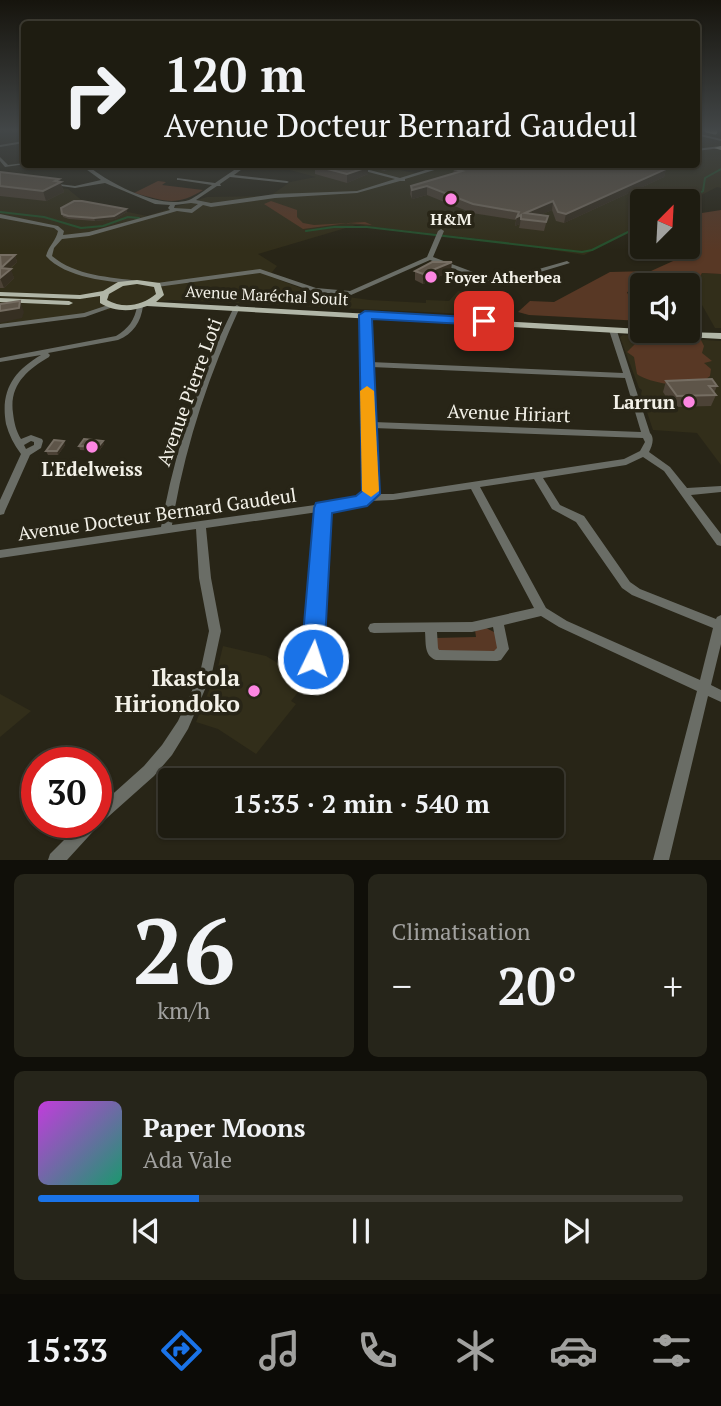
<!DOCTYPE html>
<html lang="fr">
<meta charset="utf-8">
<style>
body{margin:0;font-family:"PT Serif",serif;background:#26251a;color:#f1f3f6;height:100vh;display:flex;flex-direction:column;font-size:26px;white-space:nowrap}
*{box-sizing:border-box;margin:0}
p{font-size:23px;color:#a1a19f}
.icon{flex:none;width:38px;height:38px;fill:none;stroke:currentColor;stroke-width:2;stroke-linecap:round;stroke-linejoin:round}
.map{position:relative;height:860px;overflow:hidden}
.sheet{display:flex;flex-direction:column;gap:14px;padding:14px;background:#100f09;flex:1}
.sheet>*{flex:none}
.guide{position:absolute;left:21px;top:21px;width:679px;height:147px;border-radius:7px;box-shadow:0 2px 5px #0004,0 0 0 2px #3c3a31;background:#1e1c11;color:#f1f3f6;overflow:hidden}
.needle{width:46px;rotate:24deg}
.tools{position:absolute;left:630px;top:189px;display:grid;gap:14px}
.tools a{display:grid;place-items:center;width:70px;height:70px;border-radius:7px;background:#1e1c11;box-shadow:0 2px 5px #0004,0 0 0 2px #3c3a31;font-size:35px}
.speed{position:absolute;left:21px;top:747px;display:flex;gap:14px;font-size:35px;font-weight:700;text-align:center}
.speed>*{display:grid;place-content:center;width:91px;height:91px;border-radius:50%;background:#1e1c11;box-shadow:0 2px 5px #0004,0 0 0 2px #3c3a31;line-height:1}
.speed .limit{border:10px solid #d22;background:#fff;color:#111}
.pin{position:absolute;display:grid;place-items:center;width:60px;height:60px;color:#fff;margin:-30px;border-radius:14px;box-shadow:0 4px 10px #0006}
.me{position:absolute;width:77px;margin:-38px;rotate:4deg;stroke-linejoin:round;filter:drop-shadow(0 0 5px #0008)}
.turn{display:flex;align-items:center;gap:24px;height:147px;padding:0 28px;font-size:32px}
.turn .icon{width:91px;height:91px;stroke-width:2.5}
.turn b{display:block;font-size:49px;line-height:60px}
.big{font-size:52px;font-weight:600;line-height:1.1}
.sheet .tile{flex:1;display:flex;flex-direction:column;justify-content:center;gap:10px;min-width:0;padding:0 24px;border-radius:10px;background:#26251a}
.sheet .dial{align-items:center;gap:0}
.dial b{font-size:91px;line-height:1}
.song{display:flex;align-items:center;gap:21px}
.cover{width:84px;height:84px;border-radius:10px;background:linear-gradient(135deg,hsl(290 70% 55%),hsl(160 70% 35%))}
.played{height:7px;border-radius:4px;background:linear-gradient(90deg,#1a73e8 25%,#3c3a31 25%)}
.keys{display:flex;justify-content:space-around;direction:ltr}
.heat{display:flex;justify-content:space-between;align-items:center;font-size:38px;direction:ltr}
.sheet .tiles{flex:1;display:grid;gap:14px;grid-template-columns:1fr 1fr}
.tile:last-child{grid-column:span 2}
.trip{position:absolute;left:158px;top:768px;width:406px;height:70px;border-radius:7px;background:#1e1c11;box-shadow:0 2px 5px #0004,0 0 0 2px #3c3a31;font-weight:600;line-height:70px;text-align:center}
.dock{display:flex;height:112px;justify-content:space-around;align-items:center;background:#0c0b07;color:#a1a19f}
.dock .icon{width:49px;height:49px}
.dock .on{color:#1a73e8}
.dock b{font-size:32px;color:#f1f3f6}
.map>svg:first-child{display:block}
.built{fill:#322e1a}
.green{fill:#583825}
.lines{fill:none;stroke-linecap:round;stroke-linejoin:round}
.stream{stroke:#25502c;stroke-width:2}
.minor{fill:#6a6d66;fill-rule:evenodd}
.major{fill:#b1b6a7;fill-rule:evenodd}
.major-bridge{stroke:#b1b6a7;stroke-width:5}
.wall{fill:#4c4236}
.shaded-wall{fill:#362f22}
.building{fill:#5e5549;stroke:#756d62;stroke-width:2}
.route{fill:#1a73e8;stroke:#114b97;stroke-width:2}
.slow{fill:#f59e0b}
.poi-dot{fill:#fd86e2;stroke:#282517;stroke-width:2.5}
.labels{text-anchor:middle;stroke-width:7;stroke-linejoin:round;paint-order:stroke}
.far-poi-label{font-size:16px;font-weight:bold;fill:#f3f1e8;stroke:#282517}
.far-street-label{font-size:16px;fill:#f3f1e8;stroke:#282517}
.street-label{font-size:19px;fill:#f3f1e8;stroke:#282517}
.poi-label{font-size:19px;font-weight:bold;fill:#f3f1e8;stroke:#282517;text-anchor:end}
.near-poi-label{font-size:23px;font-weight:bold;fill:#f3f1e8;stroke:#282517;text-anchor:end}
</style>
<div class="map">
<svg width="721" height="860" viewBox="0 0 721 860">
<rect width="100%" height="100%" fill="#282517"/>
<g class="built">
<polygon points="697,130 721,130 721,188 717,187 688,202 642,201 642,226 584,255 480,239 356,225 258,254 277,266 269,276 311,292 370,300 426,303 426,300 449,301 458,291 492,297 487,315 171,300 0,327 0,181 68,189 85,203 147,216 207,197 270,196 290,182 316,177 271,165 377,165 419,174 449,164 696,164"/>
<polygon points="702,273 721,274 721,328 715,328 693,289"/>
<polygon points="623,335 721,341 721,465 697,433 653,430 641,394 642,390 639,388 620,337"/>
<polygon points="223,646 266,656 307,681 291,701 296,704 256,754 218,729 196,722 217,671"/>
<polygon points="0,694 31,711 0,737"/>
</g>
<g class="green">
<path d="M158 181 166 182 162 185 203 190C176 207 165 201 134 193Z"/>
<polygon points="271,201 297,210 297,217 303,223 314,225 365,222 372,225 348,223 303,229 264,204"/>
<polygon points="721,210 721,274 702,273 693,289 688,289 688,285 642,285 642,289 627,292 633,306 642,307 642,321 529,315 518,312 530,301 554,302 610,272 651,271 682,257 701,244 688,227 688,220 702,213"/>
<path d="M649 337 701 340 704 346 702 353 712 361 704 363 711 369 710 376C707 378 704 381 700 382 687 389 648 383 637 374L634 357 627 352 640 339Z"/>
<polygon points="486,628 496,633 499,647 495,651 438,653 435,638 476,637 475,630"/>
</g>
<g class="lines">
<g class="stream">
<polyline points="688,202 703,191 705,178 721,169"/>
<polyline points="0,212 44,217 81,228 103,226 128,217 139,218"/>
<polyline points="306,231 334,227 367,227 582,252 592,250 642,225"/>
</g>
<g class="minor">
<polygon points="696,133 721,139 721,141 696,135"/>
<polygon points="24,141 24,143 0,147 0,145"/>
<polygon points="721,146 721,148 696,151 696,149"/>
<polygon points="0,157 8,165 24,163 26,164 5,167 0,161"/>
<path d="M79 164H85L89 167 101 164H111L92 169C115 186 160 209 189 200 196 197 205 190 212 185L179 180H177V178L215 183 243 164H249L234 175 287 181 289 182 287 183 230 177 220 184 221 186H217L196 200 211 203 275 194 357 191 395 179 338 164H347L400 178 445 164H454L405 179V181H400L357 193 275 198 211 207 203 205 192 213 177 211 89 236 62 239 54 248 52 256C76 276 109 277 139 281V283L137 284C110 282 65 278 46 256 49 245 56 241 58 231L54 228 0 218V214L58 226 64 231 63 235 89 232 170 210 168 208 170 205 155 204 105 183 75 188 48 184 50 183 75 186 101 180ZM191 203 198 204 191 209 174 208 175 205Z"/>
<polygon points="181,164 208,164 206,165"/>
<polygon points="441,229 444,231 433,257 497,281 567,261 570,263 497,285 430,260 351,295 315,292 260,273 157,287 154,285 157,283 260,269 316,288 350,291 427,257 438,231"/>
<polygon points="111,304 113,305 113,307 85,317 0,328 0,324 84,313"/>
<path d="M140 304 143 306C141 322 133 334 118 340L48 353 50 355 49 357C27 370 9 385 13 413 14 422 16 431 21 439L31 435 42 439 43 441 41 448 30 455 5 511 4 514 0 515V500L21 454C14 445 9 435 6 424 0 390 14 371 41 355L0 362V358L116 336C128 329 135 320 137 306ZM31 441 34 442V445L26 449 24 445Z"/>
<path d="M237 305 240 307C208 377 184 449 172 525L358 499 366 494 362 364 363 314 365 313 368 315 370 362 623 373 609 330 613 328H616L650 433C655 438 652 446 649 452L670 467 687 488 721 486V492L691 495 721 534V546L717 545 664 471 643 457 626 465 543 478 560 505 584 516 630 582 640 589 716 619 717 617 721 615V644L711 685 721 690V702L708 696 669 860H653L697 691 559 627 541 616 504 625 509 649 501 660 497 661 436 660C424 656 426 643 425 632L374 633 370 632 368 628 370 624 374 623 472 622 534 608 471 489 393 500 370 501 360 505 328 510 319 659 317 663 313 664 309 663 307 659 318 512 206 528 211 578 221 631 212 673 188 729 172 755 154 776 99 825 67 860H48L50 854 82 822H96V809L144 766 162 745 178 721 200 673 209 631 199 578 196 529 0 558V550L161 527C175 450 199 377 234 307ZM371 367 625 378 641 432 373 422ZM373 428 643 438 645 442 640 451 624 459 393 494H376ZM534 479 552 509 576 522 622 588 632 595 713 628 700 680 567 621 546 608 480 487ZM493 627 497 648 494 651 439 650 438 648 437 632H472Z"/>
</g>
<g class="major">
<polygon points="721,146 721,150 714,148"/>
<path d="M137 280 160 283 164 295 156 302 642 329V331L721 333V339L147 306C131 312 115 312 100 303V296L80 299 0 296V292L80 295 103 291 118 282ZM137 284 154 287 156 294C142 306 123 309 107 300L109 294 123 286Z"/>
<polygon points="0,298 69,301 73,303 69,305 0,302"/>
</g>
<polyline class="major-bridge" points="707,130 715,132"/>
</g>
<g class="wall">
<polygon points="322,164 391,164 391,168 385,171 368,167 368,174 347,183 315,174 315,166"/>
<polygon points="454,169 666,169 664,177 564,223 556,221 552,210 540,215 548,216 544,231 519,228 520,224 515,226 516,220 472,213 427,195 412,199 410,194 411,186 453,174"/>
<polygon points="0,172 59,179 64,192 46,201 0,196"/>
<polygon points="61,208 126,209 127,212 115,219 95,221 69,219 63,217"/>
<polygon points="0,255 15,255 17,262 10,269 14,278 4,288 0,288"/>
<polygon points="415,271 451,271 423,284 415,280"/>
<polygon points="666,381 717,386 714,393 716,395 711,406 673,407 663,392"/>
<polygon points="104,444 99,451 80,450 79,446"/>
<polygon points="65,445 58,455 48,455 46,451"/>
</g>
<g class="shaded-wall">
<polygon points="385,164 391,164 391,168 385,171"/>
<polygon points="368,167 368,174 347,183 347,174"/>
<polygon points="666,169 664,177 564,223 566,214"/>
<polygon points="59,179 64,192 46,201 43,191"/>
<polygon points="427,186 427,195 412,199 412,190"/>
<polygon points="553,201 552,210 529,220 525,213"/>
<polygon points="126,209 127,212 115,219 95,221 94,218"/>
<polygon points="521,215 520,224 515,226 517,217"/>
<polygon points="15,255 17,262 0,277 0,269"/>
<polygon points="452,262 451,271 423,284 423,274"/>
<polygon points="11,269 14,278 4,288 0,278"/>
<polygon points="20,301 24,312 22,318 0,323 0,311"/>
<polygon points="64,441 65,445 58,455 57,451"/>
<polygon points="103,441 104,444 99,451 98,447"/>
</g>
<g class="building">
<polygon points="322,164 359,164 368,167 347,174 315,166"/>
<polygon points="467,164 651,164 666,169 566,214 558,212 553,201 525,213 548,216 546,222 521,219 521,215 517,217 519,212 473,204 427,186 412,190 411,186 462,171 454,169"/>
<polygon points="0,172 59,179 55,181 61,182 43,191 0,186"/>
<polygon points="74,201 82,201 126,209 114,216 94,218 68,216 62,214 61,208"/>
<polygon points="0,255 15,255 1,268"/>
<polygon points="432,262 452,262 423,274 415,271"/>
<polygon points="0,268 11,269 0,278"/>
<polygon points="20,301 19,308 0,311 0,304"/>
<polygon points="712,379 717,386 709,386 716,395 677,396 666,381"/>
<polygon points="84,439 103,441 98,447 79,446"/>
<polygon points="54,440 64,441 57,451 46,451"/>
</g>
<linearGradient id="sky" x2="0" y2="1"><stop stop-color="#16140d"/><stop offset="0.52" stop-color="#424647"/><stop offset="1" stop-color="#424647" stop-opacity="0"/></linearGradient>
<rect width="721" height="250" fill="url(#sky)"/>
<polygon class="route" points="365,311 484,318 490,321 484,325 372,319 380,494 367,506 332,513 324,659 321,666 313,669 305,666 301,659 314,508 316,503 356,496 362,491 359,315"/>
<polygon class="slow" points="367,386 374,391 379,491 371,497 362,491 360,391"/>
<g class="poi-dot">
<circle cx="451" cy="199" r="7"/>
<circle cx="431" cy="277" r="7"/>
<circle cx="689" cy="402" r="7"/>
<circle cx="92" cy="447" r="7"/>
<circle cx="254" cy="691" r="7"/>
</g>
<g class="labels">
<g class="far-poi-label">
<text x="451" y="225">H&amp;M</text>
<text x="445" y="283" text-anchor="start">Foyer Atherbea</text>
</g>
<g class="far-street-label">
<text transform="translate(267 295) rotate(3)" y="6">Avenue Maréchal Soult</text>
</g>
<g class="street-label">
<text transform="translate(189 392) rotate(-70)" y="7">Avenue Pierre Loti</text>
<text transform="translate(509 413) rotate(2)" y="7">Avenue Hiriart</text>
<text transform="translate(157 514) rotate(-8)" y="7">Avenue Docteur Bernard Gaudeul</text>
</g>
<g class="poi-label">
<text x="675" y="409">Larrun</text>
<text x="92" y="476" text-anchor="middle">L'Edelweiss</text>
</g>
<g class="near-poi-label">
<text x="240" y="686">Ikastola<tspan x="240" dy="26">Hiriondoko</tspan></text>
</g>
</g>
</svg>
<div class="tools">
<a><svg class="needle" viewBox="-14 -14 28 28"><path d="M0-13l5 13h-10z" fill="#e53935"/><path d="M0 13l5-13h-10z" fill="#a1a19f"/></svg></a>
<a><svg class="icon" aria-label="sound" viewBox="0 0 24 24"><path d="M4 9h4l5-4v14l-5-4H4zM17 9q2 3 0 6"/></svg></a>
</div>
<div class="speed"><div class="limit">30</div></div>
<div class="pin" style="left:484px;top:321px;background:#d93025"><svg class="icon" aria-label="arrive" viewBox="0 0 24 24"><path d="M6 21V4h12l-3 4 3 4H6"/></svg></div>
<svg class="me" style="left:313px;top:659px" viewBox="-20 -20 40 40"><circle r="17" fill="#1a73e8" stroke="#fff" stroke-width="3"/><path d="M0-11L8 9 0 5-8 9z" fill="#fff"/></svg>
<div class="trip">15:35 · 2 min · 540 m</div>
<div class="guide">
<div class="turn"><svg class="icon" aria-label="right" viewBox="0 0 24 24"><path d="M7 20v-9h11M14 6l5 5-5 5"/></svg><div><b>120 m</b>Avenue Docteur Bernard Gaudeul</div></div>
</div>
</div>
<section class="sheet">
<div class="tiles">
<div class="tile dial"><b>26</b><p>km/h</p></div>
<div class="tile"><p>Climatisation</p>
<div class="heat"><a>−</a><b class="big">20°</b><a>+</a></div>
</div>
<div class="tile">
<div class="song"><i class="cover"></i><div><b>Paper Moons</b><p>Ada Vale</p></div></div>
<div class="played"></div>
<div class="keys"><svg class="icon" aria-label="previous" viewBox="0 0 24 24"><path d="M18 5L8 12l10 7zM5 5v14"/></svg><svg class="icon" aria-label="pause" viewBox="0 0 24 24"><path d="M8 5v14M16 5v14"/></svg><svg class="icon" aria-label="next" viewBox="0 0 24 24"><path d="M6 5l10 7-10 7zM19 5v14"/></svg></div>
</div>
</div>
</section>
<nav class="dock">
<b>15:33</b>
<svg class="icon on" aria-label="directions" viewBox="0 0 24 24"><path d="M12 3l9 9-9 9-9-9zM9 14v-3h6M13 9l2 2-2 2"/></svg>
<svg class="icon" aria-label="music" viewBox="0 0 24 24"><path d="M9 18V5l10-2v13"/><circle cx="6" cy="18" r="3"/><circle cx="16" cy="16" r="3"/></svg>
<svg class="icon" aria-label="phone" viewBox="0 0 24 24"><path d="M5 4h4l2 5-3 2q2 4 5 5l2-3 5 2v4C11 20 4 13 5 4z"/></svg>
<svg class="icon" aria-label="climate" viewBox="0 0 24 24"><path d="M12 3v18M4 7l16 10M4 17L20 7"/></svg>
<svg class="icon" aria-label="car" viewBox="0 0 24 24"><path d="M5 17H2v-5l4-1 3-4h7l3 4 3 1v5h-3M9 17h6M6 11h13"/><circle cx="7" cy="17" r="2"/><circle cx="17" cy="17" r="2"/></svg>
<svg class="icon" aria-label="filters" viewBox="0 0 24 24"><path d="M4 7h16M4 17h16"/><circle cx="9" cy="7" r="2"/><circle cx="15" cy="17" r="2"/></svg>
</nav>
